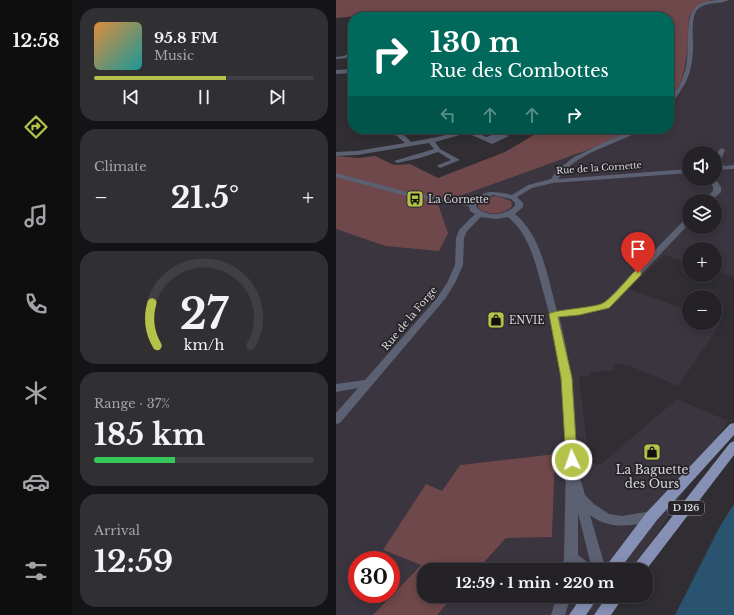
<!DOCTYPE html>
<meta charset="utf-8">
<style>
body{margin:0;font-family:"Libre Baskerville",serif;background:#302f32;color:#f1f3f6;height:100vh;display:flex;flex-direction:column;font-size:15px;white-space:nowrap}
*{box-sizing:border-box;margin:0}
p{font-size:13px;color:#a3a4a7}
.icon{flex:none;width:22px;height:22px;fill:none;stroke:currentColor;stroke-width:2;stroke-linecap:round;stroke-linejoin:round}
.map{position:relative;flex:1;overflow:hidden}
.drawer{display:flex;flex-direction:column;gap:8px;padding:8px;background:#141315;width:264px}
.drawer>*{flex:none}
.top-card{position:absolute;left:12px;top:12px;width:326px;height:122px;border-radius:16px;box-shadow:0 2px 10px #0003,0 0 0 1px #413f43;background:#00695c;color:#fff;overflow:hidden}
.controls{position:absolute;left:346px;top:146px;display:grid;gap:8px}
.controls a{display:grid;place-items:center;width:40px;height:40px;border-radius:50%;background:#242226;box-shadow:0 2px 10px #0003,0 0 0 1px #413f43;font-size:20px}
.speed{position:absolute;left:12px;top:551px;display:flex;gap:8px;font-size:20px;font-weight:700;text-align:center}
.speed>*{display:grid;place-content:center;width:52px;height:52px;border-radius:50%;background:#242226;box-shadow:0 2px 10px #0003,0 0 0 1px #413f43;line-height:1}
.speed .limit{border:6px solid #d22;background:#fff;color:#111}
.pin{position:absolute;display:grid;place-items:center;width:34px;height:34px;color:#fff;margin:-41px -17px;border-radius:50% 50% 50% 0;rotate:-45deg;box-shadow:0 0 4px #0007}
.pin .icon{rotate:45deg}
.me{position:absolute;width:44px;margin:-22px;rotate:357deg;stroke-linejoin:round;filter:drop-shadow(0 0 3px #0008)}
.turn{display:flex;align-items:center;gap:14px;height:84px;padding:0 16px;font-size:18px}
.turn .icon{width:52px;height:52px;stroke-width:2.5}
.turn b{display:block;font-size:28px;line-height:34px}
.lanes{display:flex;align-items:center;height:38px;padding:0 16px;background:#0003;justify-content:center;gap:20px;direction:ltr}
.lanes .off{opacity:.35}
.big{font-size:30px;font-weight:800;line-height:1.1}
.drawer .card{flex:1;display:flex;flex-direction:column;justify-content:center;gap:6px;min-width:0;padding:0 14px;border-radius:16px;background:#302f32}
.drawer .dial{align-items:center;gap:0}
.dial svg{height:104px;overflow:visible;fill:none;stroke:#413f43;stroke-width:7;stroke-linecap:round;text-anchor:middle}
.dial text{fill:#f1f3f6;stroke:none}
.song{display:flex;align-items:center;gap:12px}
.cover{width:48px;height:48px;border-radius:6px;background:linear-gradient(135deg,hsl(30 70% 55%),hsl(180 70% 35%))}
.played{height:4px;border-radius:2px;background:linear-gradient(90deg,#b4c24a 60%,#413f43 60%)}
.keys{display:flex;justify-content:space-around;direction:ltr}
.heat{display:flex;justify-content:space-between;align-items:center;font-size:22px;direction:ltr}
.charge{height:6px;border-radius:3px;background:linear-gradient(90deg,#34c759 37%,#413f43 0)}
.trip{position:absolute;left:81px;top:563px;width:236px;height:40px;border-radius:16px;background:#242226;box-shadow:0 2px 10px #0003,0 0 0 1px #413f43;font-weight:800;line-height:40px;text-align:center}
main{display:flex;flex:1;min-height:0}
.tab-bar{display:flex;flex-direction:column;width:72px;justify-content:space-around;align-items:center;background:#0e0e0f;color:#a3a4a7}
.tab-bar .icon{width:28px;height:28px}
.tab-bar .active{color:#b4c24a}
.tab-bar b{font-size:18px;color:#f1f3f6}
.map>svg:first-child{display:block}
.built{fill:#3a353f;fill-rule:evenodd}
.green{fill:#6f484b}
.water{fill:#29536e}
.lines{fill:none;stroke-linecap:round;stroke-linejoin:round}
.minor{fill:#5b6072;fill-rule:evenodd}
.primary{fill:#8690b4;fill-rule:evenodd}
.route{fill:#b4c24a;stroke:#757e30}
.labels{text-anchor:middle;stroke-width:3.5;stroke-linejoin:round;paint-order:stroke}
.far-street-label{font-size:9px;fill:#d8d7da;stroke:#262428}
.shield{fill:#262428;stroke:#a3a1a5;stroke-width:1}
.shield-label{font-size:9px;font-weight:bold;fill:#d8d7da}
.poi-label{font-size:10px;fill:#d8d7da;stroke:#262428;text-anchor:start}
.street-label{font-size:10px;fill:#d8d7da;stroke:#262428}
.near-poi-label{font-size:12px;fill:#d8d7da;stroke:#262428}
</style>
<main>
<nav class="tab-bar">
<b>12:58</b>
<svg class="icon active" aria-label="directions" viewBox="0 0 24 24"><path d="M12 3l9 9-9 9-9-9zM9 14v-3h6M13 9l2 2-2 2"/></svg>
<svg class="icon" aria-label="music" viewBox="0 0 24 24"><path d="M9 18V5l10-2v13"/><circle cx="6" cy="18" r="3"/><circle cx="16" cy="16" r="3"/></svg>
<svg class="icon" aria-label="phone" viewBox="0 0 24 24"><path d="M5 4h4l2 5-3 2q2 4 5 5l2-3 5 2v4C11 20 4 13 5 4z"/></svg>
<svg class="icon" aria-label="climate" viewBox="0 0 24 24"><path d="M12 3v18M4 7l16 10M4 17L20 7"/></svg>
<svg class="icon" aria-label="car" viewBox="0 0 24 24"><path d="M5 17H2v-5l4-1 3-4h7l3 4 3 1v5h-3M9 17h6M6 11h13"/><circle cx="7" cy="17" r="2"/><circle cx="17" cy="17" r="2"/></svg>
<svg class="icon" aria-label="filters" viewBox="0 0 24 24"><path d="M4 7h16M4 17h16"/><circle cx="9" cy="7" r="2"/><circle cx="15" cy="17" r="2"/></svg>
</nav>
<section class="drawer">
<div class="card">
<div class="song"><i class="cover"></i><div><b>95.8 FM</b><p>Music</p></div></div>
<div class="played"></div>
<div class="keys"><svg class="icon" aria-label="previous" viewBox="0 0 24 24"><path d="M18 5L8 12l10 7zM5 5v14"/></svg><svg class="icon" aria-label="pause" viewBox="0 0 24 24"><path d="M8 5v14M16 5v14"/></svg><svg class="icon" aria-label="next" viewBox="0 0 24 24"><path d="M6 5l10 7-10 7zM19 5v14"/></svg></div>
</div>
<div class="card"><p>Climate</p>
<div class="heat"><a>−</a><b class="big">21.5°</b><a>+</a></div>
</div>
<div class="card dial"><svg viewBox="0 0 100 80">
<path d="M14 69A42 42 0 1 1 86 69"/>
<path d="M14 69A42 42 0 0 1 10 36" stroke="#b4c24a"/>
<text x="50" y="56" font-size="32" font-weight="700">27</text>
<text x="50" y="72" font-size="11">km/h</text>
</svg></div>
<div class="card"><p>Range · 37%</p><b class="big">185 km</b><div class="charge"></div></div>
<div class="card"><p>Arrival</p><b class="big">12:59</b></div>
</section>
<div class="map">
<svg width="398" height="615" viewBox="0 0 398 615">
<rect width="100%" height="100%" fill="#302e32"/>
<g class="built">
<path d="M375 0H398V277L379 271V249H353V263L328 255 293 289 353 311V323H379V321L385 323 342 386 297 367 283 364 277 365 278 370 256 372 251 377 243 375 252 457 254 461 259 464H265L341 399 392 421 299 570H141L170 538 216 537 219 454 124 465 106 491 47 550 85 565 37 615H0V229L49 246 112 233 102 204 282 139 294 129H333V99L337 95 353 17 357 10ZM353 153H379V179H353ZM353 201H379V227H353ZM21 560H55V594H21Z"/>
<polygon points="118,596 283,596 271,615 101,615"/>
</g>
<g class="green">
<path d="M0 0H375L357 10 353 17C351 40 353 83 333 99V17H79L72 16 76 13 63 12 0 18Z"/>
<polygon points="208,129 294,129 282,139 102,204 112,233 103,251 49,246 0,229 0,156 22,158 39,156 58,165 74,164 102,178 169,152"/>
<path d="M161 196 175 201 176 206C168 215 151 216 142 208L143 202 149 198Z"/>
<polygon points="219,454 216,537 170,538 141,570 88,570 88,596 118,596 101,615 37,615 85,565 47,550 90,484 106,491 124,465"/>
</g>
<polygon class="water" points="398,504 398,615 339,615 384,526"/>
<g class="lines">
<g class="minor">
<path d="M380 0H393C383 5 370 1 361 10 354 18 358 41 357 52 356 66 353 79 345 90 342 95 338 101 333 104 333 97 338 94 342 88 345 82 348 75 350 67 353 54 350 20 356 12 361 3 371 1 380 0Z"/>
<polygon points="17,51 17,54 11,58 0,59 0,57 8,56"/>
<polygon points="17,69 17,73 0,74 0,70"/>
<path d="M37 129C51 129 66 130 75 142L106 136 131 129H140L137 131 150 137 164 132 173 136 156 144 131 133 99 142 104 149 124 160 104 168 101 166 102 165 115 160 102 152 84 158 61 163 58 161 98 149 93 143 21 155 0 156V152L21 151 69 143 61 136Z"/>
<path d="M297 129H304L298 134C273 146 238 155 222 179L353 169V173L217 183 196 188 181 197 187 203V207L179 214C206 236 212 279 221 311L243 309 267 304 350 218H353V224L273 308 243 315 223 316C237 369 241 422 241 477L245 481 249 495 258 504 273 514 286 516 316 511 320 512 322 516 320 520 316 521C295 526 273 530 254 515L270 570H242L240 569V570H226L228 558C229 498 232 438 226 378 223 347 214 317 206 287 199 262 193 234 172 217L160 219 145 217 131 231 128 238 127 265 119 283 109 299 4 423 0 424V413L22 388 0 392V384L29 380 101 298 111 283 119 265 120 238 123 230 139 214 134 211 133 206 67 195 0 177V173L67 191 134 202C149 189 158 191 176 195L192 185 215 179 220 171 238 157ZM157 195 175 199 179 203V206C168 216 152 217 141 208L140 205 147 199ZM242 513 255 565 242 555Z"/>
<polygon points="386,148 389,150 385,160 388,166 398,165 398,169 379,170 379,166 382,166 379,159 383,150"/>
<polygon points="379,178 385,187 385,192 375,201 367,201 377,191 377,187 373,179"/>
<polygon points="221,596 235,596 229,615 215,615"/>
</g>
<g class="primary">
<polygon points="398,423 398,435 321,520 283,570 267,570 311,512 394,424"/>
<polygon points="398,441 398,455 310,570 294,570 394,443"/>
<polygon points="246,596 263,596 250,615 233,615"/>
<polygon points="271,596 288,596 275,615 258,615"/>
</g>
</g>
<path class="route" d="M302 270 305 271V275L273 308 243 315 222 317 236 378 241 460 240 464H232L230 460 225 378 213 314C217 310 254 308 265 304 274 301 291 279 299 271Z"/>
<defs>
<g id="bus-square" transform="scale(0.9)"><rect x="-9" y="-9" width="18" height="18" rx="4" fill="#b4c24a" stroke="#262428"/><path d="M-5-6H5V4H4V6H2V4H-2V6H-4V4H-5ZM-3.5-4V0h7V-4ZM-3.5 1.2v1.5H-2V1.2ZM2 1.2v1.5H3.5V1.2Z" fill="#111"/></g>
<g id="shop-square" transform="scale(0.9)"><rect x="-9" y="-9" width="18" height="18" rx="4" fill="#b4c24a" stroke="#262428"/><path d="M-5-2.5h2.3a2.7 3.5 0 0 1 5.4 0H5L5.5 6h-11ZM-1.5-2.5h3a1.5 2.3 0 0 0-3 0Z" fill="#111"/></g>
</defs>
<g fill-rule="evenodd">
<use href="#bus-square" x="79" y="199"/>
<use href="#shop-square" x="160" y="320"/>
<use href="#shop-square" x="316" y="452"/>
</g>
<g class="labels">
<g class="far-street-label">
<text transform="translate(263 168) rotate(-4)" y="3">Rue de la Cornette</text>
</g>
<rect class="shield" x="332" y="501" width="36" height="14" rx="3"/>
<g class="shield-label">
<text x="350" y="511">D 126</text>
</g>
<g class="poi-label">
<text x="92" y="203">La Cornette</text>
<text x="173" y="324">ENVIE</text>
</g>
<g class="street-label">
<text transform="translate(73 318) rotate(-50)" y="4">Rue de la Forge</text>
</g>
<g class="near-poi-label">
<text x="316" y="474">La Baguette<tspan x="316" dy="14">des Ours</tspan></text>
</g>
</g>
</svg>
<div class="controls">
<a><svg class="icon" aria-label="sound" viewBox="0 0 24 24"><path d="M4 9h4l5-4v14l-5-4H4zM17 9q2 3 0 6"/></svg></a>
<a><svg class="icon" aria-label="layers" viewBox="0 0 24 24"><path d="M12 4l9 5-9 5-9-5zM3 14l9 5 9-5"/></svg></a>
<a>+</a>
<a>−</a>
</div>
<div class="speed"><div class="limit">30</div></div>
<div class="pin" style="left:302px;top:273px;background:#d93025"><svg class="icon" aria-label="arrive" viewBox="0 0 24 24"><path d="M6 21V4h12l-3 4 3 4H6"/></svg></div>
<svg class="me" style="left:236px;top:460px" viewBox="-20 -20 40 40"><circle r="17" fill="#b4c24a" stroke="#fff" stroke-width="3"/><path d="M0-11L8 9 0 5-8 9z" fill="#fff"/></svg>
<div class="trip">12:59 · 1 min · 220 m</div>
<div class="top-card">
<div class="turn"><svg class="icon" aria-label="right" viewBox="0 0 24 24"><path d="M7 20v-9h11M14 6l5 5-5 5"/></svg><div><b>130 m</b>Rue des Combottes</div></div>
<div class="lanes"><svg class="icon off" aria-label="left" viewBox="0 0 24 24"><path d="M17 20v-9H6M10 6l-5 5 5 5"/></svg><svg class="icon off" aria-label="ahead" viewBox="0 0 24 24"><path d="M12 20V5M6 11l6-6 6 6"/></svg><svg class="icon off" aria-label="ahead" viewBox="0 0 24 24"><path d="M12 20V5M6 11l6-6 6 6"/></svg><svg class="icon" aria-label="right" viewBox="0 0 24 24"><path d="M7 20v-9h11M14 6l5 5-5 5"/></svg></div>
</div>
</div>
</main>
